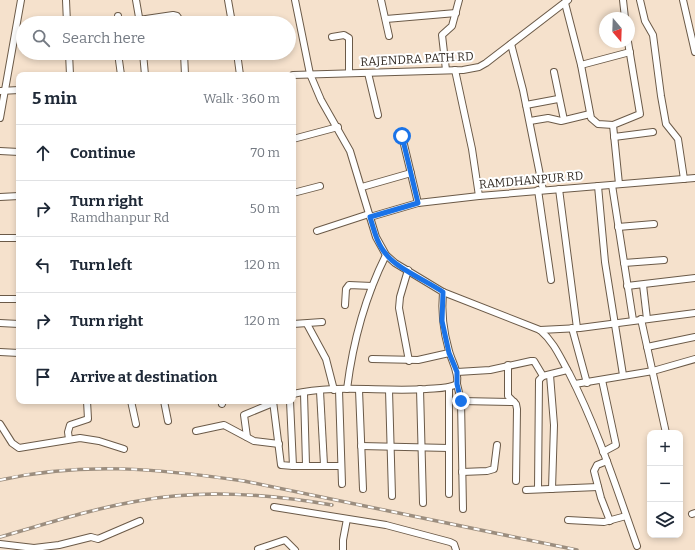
<!DOCTYPE html>
<meta charset="utf-8">
<style>
:root{--surface:#fff;--page:#f2f2f3;--text:#1f2937;--muted:#747a83;--line:#e0e1e3}
body{margin:0;font-family:Bitter,serif;background:var(--page);color:var(--text)}
.controls{position:absolute;right:12px;bottom:12px;display:grid;overflow:hidden;border-radius:8px;box-shadow:0 2px 6px #0003}
.controls button{width:36px;height:36px;display:grid;place-items:center;padding:0;border:0;border-bottom:1px solid var(--line);background:var(--surface);color:var(--text);font:20px sans-serif}
.compass{position:absolute;left:599px;top:12px;width:36px;height:36px;border-radius:50%;background:var(--surface);box-shadow:0 2px 6px #0003;rotate:161deg}
.stop{position:absolute;width:12px;height:12px;margin:-9px;border:3px solid #1a73e8;border-radius:50%;background:#fff}
.stop.end{background:#1a73e8;border-color:#fff;box-shadow:0 1px 4px #0008}
.list{margin:0;padding:0;list-style:none}
h2{display:flex;justify-content:space-between;align-items:center;height:52px;margin:0;padding:0 16px;font-size:17px}
h2 small{font-size:13px;font-weight:400;color:var(--muted)}
.list li{display:grid;grid-template-columns:26px 1fr auto;gap:12px;align-items:center;box-sizing:border-box;height:56px;padding:0 16px;border-top:1px solid var(--line)}
.list b{display:block;font-size:15px;white-space:nowrap}
.list p{margin:0;font-size:13px;white-space:nowrap;color:var(--muted)}
.list em{font-size:13px;font-style:normal;color:var(--muted)}
.icon{flex:none;width:22px;height:22px;fill:none;stroke:currentColor;stroke-width:2;stroke-linecap:round;stroke-linejoin:round}
.map{position:relative;flex:none;width:695px;height:550px;overflow:hidden}
.search{position:absolute;background:var(--surface);box-shadow:0 2px 6px #0003;left:16px;top:16px;width:280px;height:44px;display:flex;align-items:center;gap:10px;box-sizing:border-box;padding:0 14px;border-radius:22px;color:var(--muted);font-size:15px}
.panel{position:absolute;background:var(--surface);box-shadow:0 2px 6px #0003;left:16px;top:72px;width:280px;height:332px;border-radius:8px}
.map>svg:first-child{display:block}
.lines{fill:none;stroke-linecap:round;stroke-linejoin:round}
.minor-casing{stroke:#6b5a48;stroke-width:8}
.minor{stroke:#fff;stroke-width:6}
.rail-casing{stroke:#9c8e7f;stroke-width:3.5}
.rail{stroke:#fff;stroke-width:2;stroke-dasharray:6;stroke-linecap:butt}
.route{stroke:#1a73e8;stroke-width:5}
.labels{text-anchor:middle;dominant-baseline:central;stroke-width:4;stroke-linejoin:round;paint-order:stroke}
.street-label{font-size:12px;fill:#342c25;stroke:#fff}
</style>
<div class="map">
<svg width="695" height="550" viewBox="0 0 695 550">
<rect width="100%" height="100%" fill="#f5e1cc"/>
<g class="lines">
<g class="minor-casing">
<g id="minor">
<polyline points="66,0 67,23"/>
<polyline points="136,0 140,23"/>
<polyline points="228,0 232,23"/>
<path d="M295,0L310,74L321,100L350,151L376,237L386,255L395,263L443,292L540,330C554,342 560,357 569,373C597,427 616,487 637,546"/>
<polyline points="381,0 389,36"/>
<polyline points="623,0 625,18"/>
<polyline points="640,0 645,21 653,35 661,96 666,124 678,139 684,179"/>
<polyline points="683,0 695,52"/>
<polyline points="565,3 581,65 591,118 598,124 613,125"/>
<polyline points="386,19 456,13"/>
<polyline points="139,20 173,15 177,16 182,23"/>
<polyline points="118,23 118,16"/>
<polyline points="332,37 344,35 349,38 349,73"/>
<polyline points="511,44 523,90 543,190"/>
<polyline points="69,53 70,75"/>
<polyline points="118,53 121,75"/>
<polyline points="143,53 145,75"/>
<polyline points="184,53 185,75"/>
<polyline points="237,53 240,75"/>
<polyline points="581,65 630,52"/>
<polyline points="446,70 442,35 452,26 459,0"/>
<polyline points="455,70 472,149 479,196"/>
<polyline points="554,72 564,120"/>
<polyline points="368,73 378,115"/>
<polyline points="293,75 463,70 479,67 486,63 568,0"/>
<polyline points="0,91 19,90"/>
<polyline points="526,105 558,99"/>
<polyline points="0,118 21,0"/>
<polyline points="530,121 548,118 561,121 590,114"/>
<polyline points="402,136 418,203"/>
<polyline points="614,137 653,132"/>
<polyline points="293,139 338,127"/>
<polyline points="0,151 19,152"/>
<polyline points="619,184 613,125 640,114 628,42"/>
<polyline points="612,185 633,320"/>
<polyline points="598,186 605,262 623,375"/>
<polyline points="362,187 411,173"/>
<polyline points="559,189 577,328"/>
<polyline points="538,190 551,280"/>
<polyline points="293,193 320,186"/>
<polyline points="0,197 19,196"/>
<polyline points="370,217 418,203 479,196 695,178"/>
<polyline points="618,227 654,224"/>
<polyline points="317,231 369,214"/>
<polyline points="0,238 19,238"/>
<polyline points="624,263 664,260"/>
<polyline points="408,270 400,297 399,308 409,361"/>
<polyline points="643,285 647,319"/>
<polyline points="627,286 695,278"/>
<polyline points="0,299 17,299"/>
<polyline points="345,305 346,289 349,285 372,286"/>
<polyline points="641,319 666,433"/>
<polyline points="0,323 19,324"/>
<polyline points="293,324 322,322"/>
<polyline points="307,324 326,359 334,390"/>
<polyline points="572,328 587,383"/>
<polyline points="540,330 580,328 695,313"/>
<polyline points="647,347 695,337"/>
<polyline points="0,352 19,353"/>
<polyline points="372,359 418,360 449,353"/>
<polyline points="508,365 508,396 516,404 517,409 516,481"/>
<polyline points="457,372 490,370 531,361 534,361 543,376"/>
<polyline points="550,375 554,425 552,489"/>
<polyline points="602,380 616,445 603,452"/>
<polyline points="457,384 461,401 463,509"/>
<polyline points="575,384 653,371 695,359"/>
<polyline points="449,387 449,494"/>
<path d="M347,389C353,341 364,299 386,255"/>
<polyline points="420,389 423,503"/>
<polyline points="339,390 342,484"/>
<polyline points="359,390 363,489"/>
<polyline points="389,390 392,496"/>
<polyline points="320,391 324,465"/>
<polyline points="304,393 306,465"/>
<path d="M293,394C336,384 382,392 426,389C436,388 448,389 457,384C459,372 452,362 449,351C443,330 441,313 443,292"/>
<polyline points="131,401 136,424"/>
<polyline points="164,401 168,421"/>
<polyline points="273,401 281,465 293,466 341,466"/>
<polyline points="290,401 293,466"/>
<polyline points="461,401 514,402"/>
<polyline points="222,404 223,401"/>
<polyline points="0,424 12,443 19,448 80,438 99,441 124,449"/>
<polyline points="196,431 224,425 254,441 279,444"/>
<polyline points="247,437 244,415 273,403"/>
<polyline points="69,439 68,432 70,425 88,419 87,401"/>
<polyline points="361,446 449,448"/>
<polyline points="607,461 597,465 594,471 601,498 610,521"/>
<polyline points="462,472 487,471 494,469 497,445"/>
<polyline points="538,489 539,380 543,376 567,370"/>
<polyline points="526,490 598,487"/>
<polyline points="274,507 386,525 450,542 454,544 456,550"/>
<polyline points="692,514 695,513"/>
<polyline points="568,520 604,522 626,516"/>
<polyline points="0,544 34,548 59,545 91,537 98,539 140,521"/>
<polyline points="258,549 285,540 295,550"/>
<polyline points="343,550 343,540 347,519"/>
</g>
</g>
<use href="#minor" class="minor"/>
<g class="rail-casing">
<g id="rail">
<path d="M0,480C84,461 160,469 244,481L577,550"/>
<path d="M0,537C46,524 91,509 138,501C203,489 268,494 332,505"/>
</g>
</g>
<use href="#rail" class="rail"/>
</g>
<g class="lines">
<path class="route" d="M402,136L418,203L370,217C374,230 377,244 386,254C396,268 427,281 443,292L442,321L449,353L457,372V384L461,401"/>
</g>
<g class="labels">
<g class="street-label">
<text transform="translate(417 59) rotate(-3)">RAJENDRA PATH RD</text>
<text transform="translate(531 180) rotate(-5)">RAMDHANPUR RD</text>
</g>
</g>
</svg>
<div class="controls">
<button>+</button>
<button>−</button>
<button><svg class="icon" aria-label="layers" viewBox="0 0 24 24"><path d="M12 4l9 5-9 5-9-5zM3 14l9 5 9-5"/></svg></button>
</div>
<svg class="compass" viewBox="-18 -18 36 36"><path d="M0-13l5 13h-10z" fill="#e53935"/><path d="M0 13l5-13h-10z" fill="#747a83"/></svg>
<div class="stop" style="left:402px;top:136px"></div>
<div class="stop end" style="left:461px;top:401px"></div>
<div class="search"><svg class="icon" aria-label="search" viewBox="0 0 24 24"><circle cx="10" cy="10" r="6"/><path d="M15 15l6 6"/></svg>Search here</div>
<section class="panel">
<h2>5 min<small>Walk · 360 m</small></h2>
<ul class="list">
<li><svg class="icon" aria-label="ahead" viewBox="0 0 24 24"><path d="M12 20V5M6 11l6-6 6 6"/></svg><div><b>Continue</b></div><em>70 m</em></li>
<li><svg class="icon" aria-label="right" viewBox="0 0 24 24"><path d="M7 20v-9h11M14 6l5 5-5 5"/></svg><div><b>Turn right</b><p>Ramdhanpur Rd</p></div><em>50 m</em></li>
<li><svg class="icon" aria-label="left" viewBox="0 0 24 24"><path d="M17 20v-9H6M10 6l-5 5 5 5"/></svg><div><b>Turn left</b></div><em>120 m</em></li>
<li><svg class="icon" aria-label="right" viewBox="0 0 24 24"><path d="M7 20v-9h11M14 6l5 5-5 5"/></svg><div><b>Turn right</b></div><em>120 m</em></li>
<li><svg class="icon" aria-label="arrive" viewBox="0 0 24 24"><path d="M6 21V4h12l-3 4 3 4H6"/></svg><div><b>Arrive at destination</b></div></li>
</ul>
</section>
</div>
